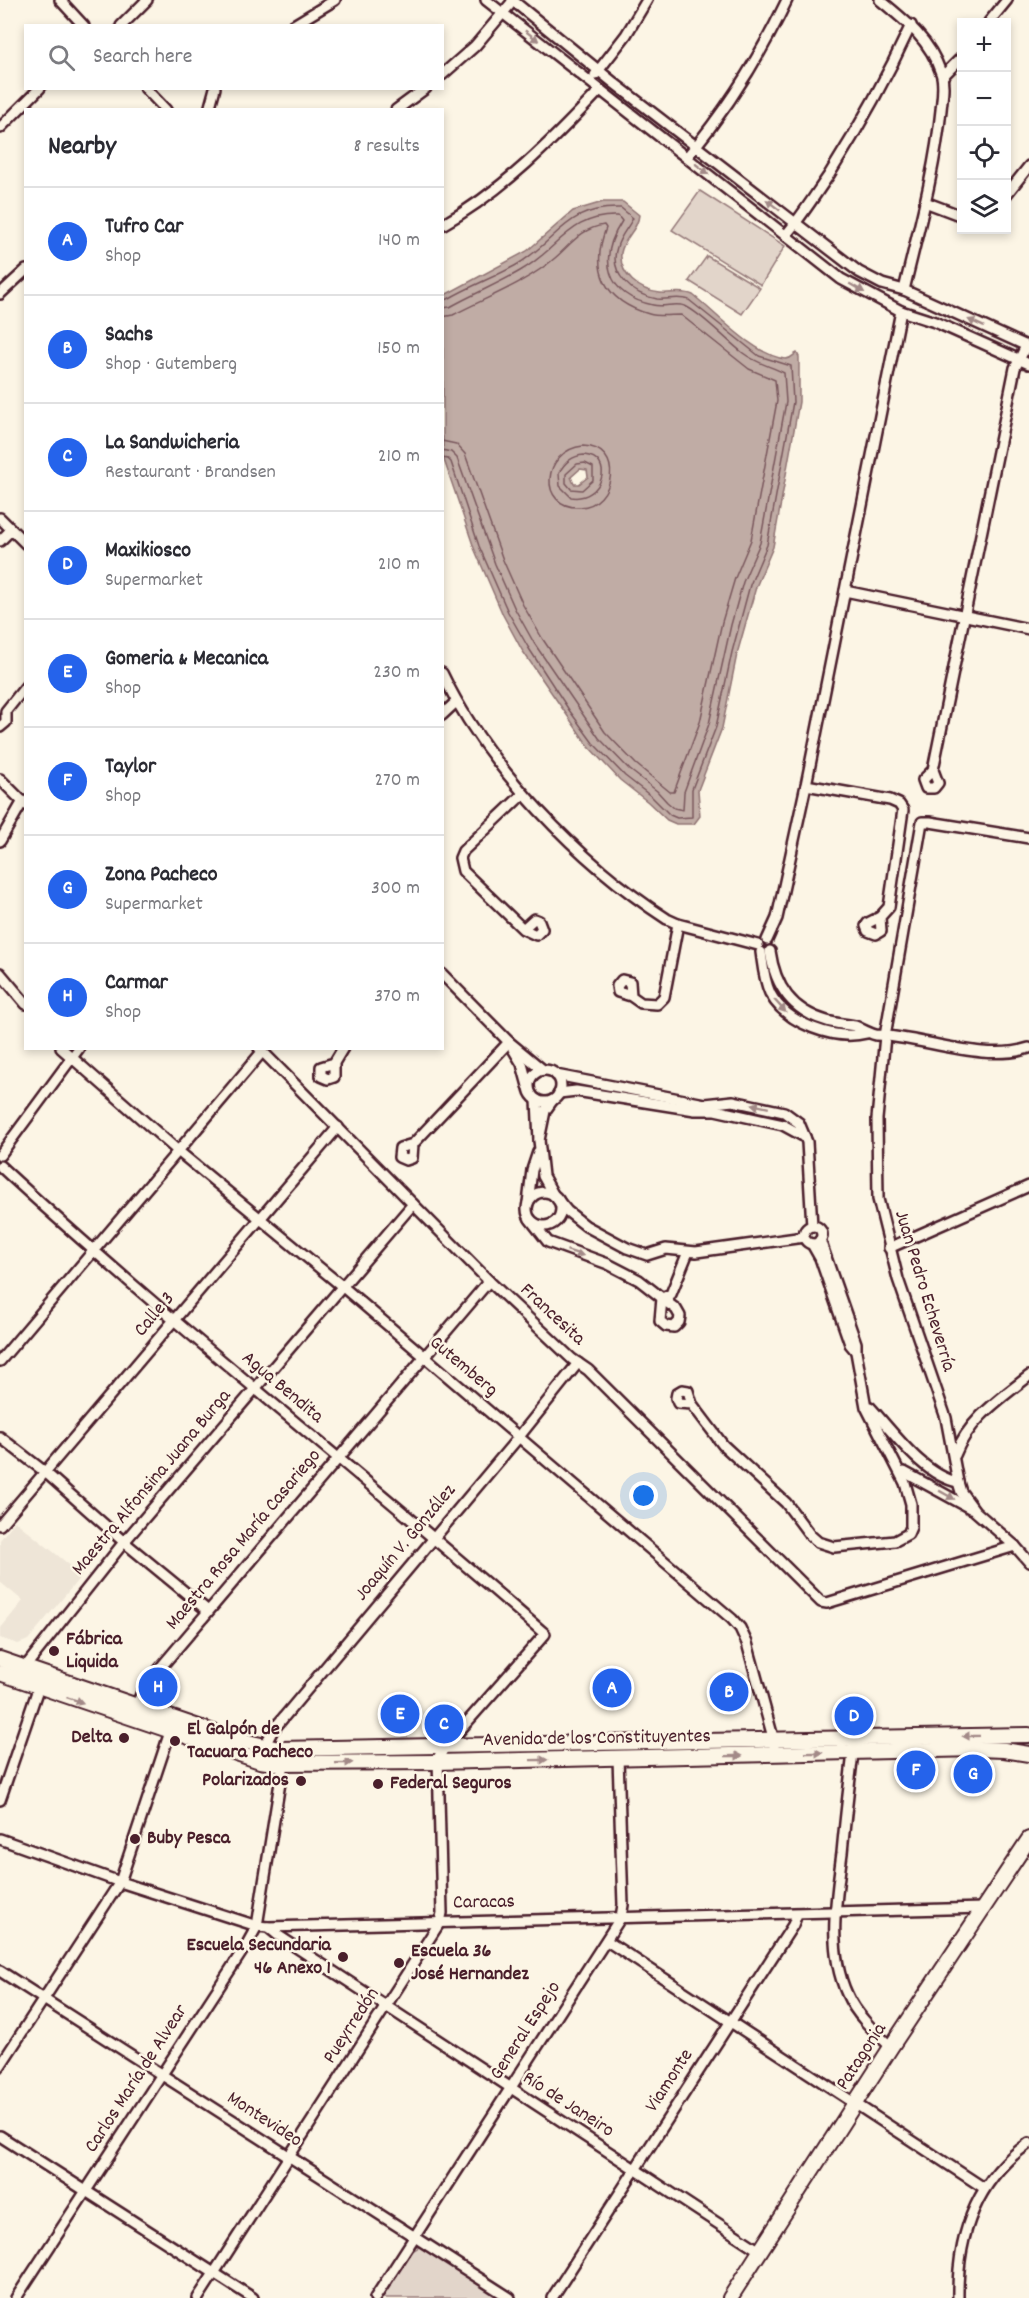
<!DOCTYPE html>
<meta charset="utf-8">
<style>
:root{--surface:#fff;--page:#f7f7f7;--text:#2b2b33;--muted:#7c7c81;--line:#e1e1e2;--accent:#2563eb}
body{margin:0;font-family:Dekko,sans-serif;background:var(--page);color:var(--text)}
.controls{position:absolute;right:18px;top:18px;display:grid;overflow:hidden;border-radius:0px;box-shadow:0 3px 9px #0003}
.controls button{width:54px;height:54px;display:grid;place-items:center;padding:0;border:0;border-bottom:2px solid var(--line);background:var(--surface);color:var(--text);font:30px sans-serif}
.you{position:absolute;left:644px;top:1496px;width:21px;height:21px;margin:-15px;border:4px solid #fff;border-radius:50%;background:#1a73e8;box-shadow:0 0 0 9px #1a73e833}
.badge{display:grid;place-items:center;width:39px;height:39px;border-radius:50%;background:var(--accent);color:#fff;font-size:20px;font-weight:700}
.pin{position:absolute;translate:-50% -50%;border:3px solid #fff;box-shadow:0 2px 6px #0006}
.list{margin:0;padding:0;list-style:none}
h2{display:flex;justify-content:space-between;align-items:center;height:78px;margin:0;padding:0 24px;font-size:26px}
h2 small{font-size:20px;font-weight:400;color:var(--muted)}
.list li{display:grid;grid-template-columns:39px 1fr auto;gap:18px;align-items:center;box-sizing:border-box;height:108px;padding:0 24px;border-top:2px solid var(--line)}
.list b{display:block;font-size:22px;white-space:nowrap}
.list p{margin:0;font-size:20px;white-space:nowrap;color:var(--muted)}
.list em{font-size:20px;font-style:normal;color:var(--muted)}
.icon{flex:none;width:33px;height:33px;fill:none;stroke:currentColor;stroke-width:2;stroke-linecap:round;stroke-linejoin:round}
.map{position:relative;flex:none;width:1029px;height:2298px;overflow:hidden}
.search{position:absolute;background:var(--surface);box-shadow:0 3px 9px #0003;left:24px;top:24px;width:420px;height:66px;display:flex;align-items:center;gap:15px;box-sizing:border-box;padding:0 21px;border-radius:0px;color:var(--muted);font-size:22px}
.panel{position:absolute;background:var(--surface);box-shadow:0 3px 9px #0003;left:24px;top:108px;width:420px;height:942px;border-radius:0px}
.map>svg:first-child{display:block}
.built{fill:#eee5d7}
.green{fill:#e2d5ca;stroke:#967a7a;stroke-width:1.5}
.water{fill:#c0aca5;stroke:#917474;stroke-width:1.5;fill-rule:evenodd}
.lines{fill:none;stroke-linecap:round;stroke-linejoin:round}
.shore{stroke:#79575c;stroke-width:1.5}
.street-casing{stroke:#4a1f2b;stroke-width:14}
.secondary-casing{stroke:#4a1f2b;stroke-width:18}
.street{stroke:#fcf5e5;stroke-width:9}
.secondary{stroke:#fcf5e5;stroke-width:14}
.oneway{fill:#a38a88}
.poi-dot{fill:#4a1f2b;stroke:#fcf5e5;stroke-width:2}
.labels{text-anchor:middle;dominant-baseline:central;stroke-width:5;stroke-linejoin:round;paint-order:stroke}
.street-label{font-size:20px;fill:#4a1f2b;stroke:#fcf5e5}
.poi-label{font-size:20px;font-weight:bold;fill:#4a1f2b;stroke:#fcf5e5;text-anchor:start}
</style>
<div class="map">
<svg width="1029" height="2298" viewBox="0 0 1029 2298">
<rect width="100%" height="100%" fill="#fcf5e5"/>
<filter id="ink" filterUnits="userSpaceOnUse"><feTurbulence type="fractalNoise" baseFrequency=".0167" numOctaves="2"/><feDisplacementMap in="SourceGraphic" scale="12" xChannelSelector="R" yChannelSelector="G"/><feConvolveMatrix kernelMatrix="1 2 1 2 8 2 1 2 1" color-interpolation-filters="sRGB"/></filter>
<g filter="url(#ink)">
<polygon class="built" points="15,1521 82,1575 28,1640 18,1644 0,1638 0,1629 23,1601 0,1582 0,1540"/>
<g class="green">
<polygon points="700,191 785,246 761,285 672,230"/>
<polygon points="707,256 760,288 742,314 689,281"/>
<polygon points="419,2247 425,2248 501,2298 381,2298 412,2251"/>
</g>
<path class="water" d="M603,202H623L639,215C638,230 623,238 621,253C619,275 640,291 660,293C672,294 682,290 693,295C716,313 756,357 786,359C791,359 793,355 797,353L799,357V402L773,547L756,587L737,654L722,728L698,790L700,816L694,824H676L667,820L648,802L620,780L589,747L522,650L503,615L474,548L443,457V296L527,251L573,211ZM580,469L587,470L588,477L579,484H574L571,477Z"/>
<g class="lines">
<g class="shore">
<path d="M442,300L448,299C470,286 495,277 518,264C559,239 566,206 621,208L633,218C628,228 620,236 617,247C608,274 633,295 657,299C668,300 679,296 689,300L759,356L791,366L793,402L767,545L750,585L732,652L716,727L692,789V817L677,818L670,815L652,797L625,776L593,743L569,710L528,647L508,612L479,546L451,462L448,459L442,458"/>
<path d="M442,308L450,307C473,294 498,284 520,271C558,250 570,214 618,216L622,221C598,258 605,295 653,305C663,308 676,302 685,306C701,313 727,341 743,353C756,363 770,366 784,373L786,402L760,543L743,582L731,625L709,724L684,792L683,810L674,808L667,802L657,791L630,770L599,738L534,643L515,609L495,564L457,458L451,452L442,450"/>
<path d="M442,317L453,315C487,297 526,283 555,258C571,244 582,228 604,225L606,228C590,270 604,301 649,314C659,317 670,315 681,315L749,369L775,380L777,401L751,540L735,578L722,622L700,722L674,792H670L636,764L605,732L542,638L523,605L503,560L465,454L456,444L442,441"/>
<path d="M583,446C625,447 615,506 580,507C537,509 542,450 583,446Z"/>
<path d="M584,455C616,458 602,502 571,497L560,486L559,473C564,463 572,456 584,455Z"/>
<polygon points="585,463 593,467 593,480 582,490 571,489 566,483 566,474 577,464"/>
</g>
<g class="street-casing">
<g id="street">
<polyline points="60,0 84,26"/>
<polyline points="486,0 841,279 901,311 935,322 1029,364"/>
<polyline points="512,0 614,83 859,272 882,284 904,290 1029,347"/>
<path d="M880,0C906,21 930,40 941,73C945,84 942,98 941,110C935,171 918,231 904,290"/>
<polyline points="989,22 1007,0"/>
<polyline points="121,26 147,0"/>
<polyline points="292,26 335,0"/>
<polyline points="442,75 475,46 513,1"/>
<polyline points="595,75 626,35 647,0"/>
<polyline points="943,76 962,57"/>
<polyline points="145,88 166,110"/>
<polyline points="209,110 215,88"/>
<polyline points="396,110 426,88"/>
<polyline points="0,128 40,88"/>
<path d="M687,157C727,109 760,57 787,0"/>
<polyline points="1006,195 1029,166"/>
<polyline points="925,202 962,216"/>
<path d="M442,225C503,191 553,140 600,90"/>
<path d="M786,235C802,216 815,195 829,175C860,126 887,77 911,25"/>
<polyline points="0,294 26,270"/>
<polyline points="0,518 26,544"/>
<polyline points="0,541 11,530"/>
<polyline points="845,591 1029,629"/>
<path d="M442,673C487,767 580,863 667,919L678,924L758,945"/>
<polyline points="442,715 456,702"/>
<polyline points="0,727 6,722 6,711 26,686"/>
<polyline points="933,770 938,783 934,788 926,788 923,780 933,770 1015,368 1026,346"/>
<polyline points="0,779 26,805"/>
<polyline points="806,785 890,800 899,804 903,810 889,907 880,917 868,923 866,926 868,931 876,934 881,931 880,917"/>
<polyline points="523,794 463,851 460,858 463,871 523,929 536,935 542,929 539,921 534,919 523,929"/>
<polyline points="1029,838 930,822 922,822 885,1036 877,1119 878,1199 898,1279 946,1418 958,1482 961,1492 975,1511 1015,1546 1029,1562"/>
<polyline points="0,841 23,801"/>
<polyline points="767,940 777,918 806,785 901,311"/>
<path d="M770,951C775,987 792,1011 827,1021C836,1024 846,1024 855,1026C862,1029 868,1033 876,1035C923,1037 984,1063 1029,1048"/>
<path d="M761,952C763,966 764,980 770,993C786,1024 835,1041 867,1033"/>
<polyline points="0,973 26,1004"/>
<polyline points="442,974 509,1042 543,1070"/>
<polyline points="631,996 630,982 622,980 617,986 618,992 631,996 641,1003 657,1004 664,997 678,924"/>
<polyline points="61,1048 178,1151 343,1287 732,1619 740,1628 747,1643 774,1741 774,1755"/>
<polyline points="259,1048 489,1281 572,1359 588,1370 821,1602 827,1603 1015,1546"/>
<polyline points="513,1049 522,1064 528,1086"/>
<polyline points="334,1063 321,1067 321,1076 328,1079 334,1077 334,1063 343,1048"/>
<circle cx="545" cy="1086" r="16"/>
<polyline points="556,1075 705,1104 733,1101 784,1112 799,1123 807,1142 812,1226"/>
<polyline points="559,1093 576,1091 695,1110 715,1110 783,1125 805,1137"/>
<polyline points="537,1100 539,1140 545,1111 552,1101"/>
<polyline points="539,1140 543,1176 554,1196"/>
<polyline points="413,1144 412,1158 406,1160 399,1157 400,1148 413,1144 509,1042"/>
<polyline points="0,1155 79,1048"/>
<path d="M0,1166C176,1329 365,1476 545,1634L445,1747L438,1758L442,1913L440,1922L198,2298"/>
<circle cx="544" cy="1209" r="17"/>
<polyline points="557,1199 567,1211 586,1226 627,1248 647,1255 666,1249 696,1252 804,1237"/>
<polyline points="528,1203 532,1170 538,1152"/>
<polyline points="530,1219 548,1242 608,1264 639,1280 662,1298 671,1294 688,1252"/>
<circle cx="813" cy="1235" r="9"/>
<polyline points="812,1244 820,1258 850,1344 855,1350"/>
<polyline points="889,1248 1029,1186"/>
<polyline points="662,1298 660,1321 666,1326 674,1327 679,1322 680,1316 676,1309 669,1304 668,1297"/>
<polyline points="0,1361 262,1052"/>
<polyline points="692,1404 678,1403 676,1398 677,1393 682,1390 688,1391 692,1404 723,1445 786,1503 810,1535 818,1542 834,1547 895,1541 908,1534 911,1527 911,1504 905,1483 866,1407 856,1352 856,1343 820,1240"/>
<path d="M870,1407C893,1432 924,1476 958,1482"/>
<polyline points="0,1437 45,1472 124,1542 208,1611"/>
<path d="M955,1455C969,1419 1000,1399 1029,1376"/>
<polyline points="904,1472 970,1508"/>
<polyline points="0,1525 338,1127"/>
<polyline points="22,1671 124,1542 413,1204"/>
<polyline points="135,1708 145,1686 489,1281"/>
<polyline points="264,1747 273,1730 518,1438 578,1363"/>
<path d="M853,1753C849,1786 845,1820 842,1853C836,1900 827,1950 847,1994C856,2015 875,2032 891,2047"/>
<polyline points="0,1800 40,1683"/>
<polyline points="0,1839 120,1882 257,1926 268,1927 984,1908"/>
<polyline points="268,1927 279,1936 760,2251"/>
<polyline points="607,1941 984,2188"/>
<polyline points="0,1971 510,2298"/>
<polyline points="0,2066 120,1882 170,1732"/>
<polyline points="0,2136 253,2298"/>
<polyline points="16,2298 247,1944 257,1926 283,1764"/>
<polyline points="375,2298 621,1917 623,1905 618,1758"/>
<polyline points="552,2298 793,1925 797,1914"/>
<path d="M958,2298C957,2235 976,2180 1029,2143"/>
</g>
</g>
<g class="secondary-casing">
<g id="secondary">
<polyline points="0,1659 234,1739 279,1749 1029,1735"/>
<polyline points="0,1673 260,1761 274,1763 437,1762 977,1749 1004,1750 1029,1754"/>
<polyline points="730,2298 891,2047 1029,1839"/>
</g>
</g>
<use href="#street" class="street"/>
<use href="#secondary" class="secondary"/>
</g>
<defs><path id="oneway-solid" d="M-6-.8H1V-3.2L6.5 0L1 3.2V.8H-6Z" transform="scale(1.5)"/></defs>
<g class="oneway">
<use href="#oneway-solid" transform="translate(532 36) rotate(38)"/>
<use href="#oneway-solid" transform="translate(702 169) rotate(38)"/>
<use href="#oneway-solid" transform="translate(773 205) rotate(-142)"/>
<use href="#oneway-solid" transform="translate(857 288) rotate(30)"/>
<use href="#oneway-solid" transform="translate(976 323) rotate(-155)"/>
<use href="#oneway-solid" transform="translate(780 1006) rotate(48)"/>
<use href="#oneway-solid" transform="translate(760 1106) rotate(-168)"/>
<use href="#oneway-solid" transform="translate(575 1253) rotate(18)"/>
<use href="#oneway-solid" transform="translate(947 1495) rotate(29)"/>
<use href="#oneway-solid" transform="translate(75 1700) rotate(19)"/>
<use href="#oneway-solid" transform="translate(971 1736) rotate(179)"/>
<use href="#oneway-solid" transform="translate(814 1753) rotate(-1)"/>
<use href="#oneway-solid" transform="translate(734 1756) rotate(-1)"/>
<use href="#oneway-solid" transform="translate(539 1760) rotate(-1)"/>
<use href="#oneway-solid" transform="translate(344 1763) rotate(-1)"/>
</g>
</g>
<g class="poi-dot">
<circle cx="54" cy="1651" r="6"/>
<circle cx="124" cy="1738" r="6"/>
<circle cx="175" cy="1741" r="6"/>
<circle cx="301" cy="1781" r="6"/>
<circle cx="378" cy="1784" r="6"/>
<circle cx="135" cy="1839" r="6"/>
<circle cx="343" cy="1957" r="6"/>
<circle cx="399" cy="1963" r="6"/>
</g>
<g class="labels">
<g class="street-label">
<text transform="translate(924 1291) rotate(73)">Juan Pedro Echeverría</text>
<text transform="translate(155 1315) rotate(-50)">Calle 3</text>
<text transform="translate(552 1315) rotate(43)">Francesita</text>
<text transform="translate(463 1367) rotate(40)">Gutemberg</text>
<text transform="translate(282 1388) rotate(40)">Agua Bendita</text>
<text transform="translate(152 1483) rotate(-50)">Maestra Alfonsina Juana Burga</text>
<text transform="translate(244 1540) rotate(-50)">Maestra Rosa María Casariego</text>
<text transform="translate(406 1543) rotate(-50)">Joaquín V. González</text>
<text transform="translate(597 1739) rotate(-1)">Avenida de los Constituyentes</text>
<text transform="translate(484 1903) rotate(-1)">Caracas</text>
<text transform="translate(352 2026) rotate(-57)">Pueyrredón</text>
<text transform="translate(526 2031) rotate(-57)">General Espejo</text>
<text transform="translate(862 2057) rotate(-57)">Patagonia</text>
<text transform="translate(137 2079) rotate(-57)">Carlos María de Alvear</text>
<text transform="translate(670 2081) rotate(-57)">Viamonte</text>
<text transform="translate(568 2105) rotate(33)">Río de Janeiro</text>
<text transform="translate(264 2120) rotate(33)">Montevideo</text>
</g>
<g class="poi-label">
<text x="66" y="1640">Fábrica<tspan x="66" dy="23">Liquida</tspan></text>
<text x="187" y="1730">El Galpón de<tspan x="187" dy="23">Tacuara Pacheco</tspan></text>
<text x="112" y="1738" text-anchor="end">Delta</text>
<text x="289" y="1781" text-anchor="end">Polarizados</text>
<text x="390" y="1784">Federal Seguros</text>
<text x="147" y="1839">Buby Pesca</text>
<text x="331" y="1946" text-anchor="end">Escuela Secundaria<tspan x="331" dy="23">46 Anexo 1</tspan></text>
<text x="411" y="1952">Escuela 36<tspan x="411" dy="23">José Hernandez</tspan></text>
</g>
</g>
</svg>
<div class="controls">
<button>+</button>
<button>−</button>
<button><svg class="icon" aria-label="locate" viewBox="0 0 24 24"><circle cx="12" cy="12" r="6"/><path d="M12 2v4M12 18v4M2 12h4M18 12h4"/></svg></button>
<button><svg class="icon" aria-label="layers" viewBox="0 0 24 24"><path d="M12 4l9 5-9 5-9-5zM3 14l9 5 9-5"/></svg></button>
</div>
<div class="you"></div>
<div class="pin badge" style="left:612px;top:1688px">A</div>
<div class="pin badge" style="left:729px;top:1692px">B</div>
<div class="pin badge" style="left:444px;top:1724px">C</div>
<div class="pin badge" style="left:854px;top:1716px">D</div>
<div class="pin badge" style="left:400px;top:1714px">E</div>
<div class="pin badge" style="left:916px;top:1770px">F</div>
<div class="pin badge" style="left:973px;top:1774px">G</div>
<div class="pin badge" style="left:158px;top:1687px">H</div>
<div class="search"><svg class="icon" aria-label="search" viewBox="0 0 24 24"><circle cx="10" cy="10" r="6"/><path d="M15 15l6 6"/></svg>Search here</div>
<section class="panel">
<h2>Nearby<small>8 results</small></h2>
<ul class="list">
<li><span class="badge">A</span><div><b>Tufro Car</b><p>Shop</p></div><em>140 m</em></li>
<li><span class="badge">B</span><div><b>Sachs</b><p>Shop · Gutemberg</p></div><em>150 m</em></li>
<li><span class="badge">C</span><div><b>La Sandwicheria</b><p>Restaurant · Brandsen</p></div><em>210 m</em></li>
<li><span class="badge">D</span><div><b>Maxikiosco</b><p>Supermarket</p></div><em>210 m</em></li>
<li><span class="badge">E</span><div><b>Gomeria &amp; Mecanica</b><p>Shop</p></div><em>230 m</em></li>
<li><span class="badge">F</span><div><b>Taylor</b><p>Shop</p></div><em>270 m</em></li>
<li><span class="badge">G</span><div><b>Zona Pacheco</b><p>Supermarket</p></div><em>300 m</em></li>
<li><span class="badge">H</span><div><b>Carmar</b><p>Shop</p></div><em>370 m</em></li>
</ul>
</section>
</div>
